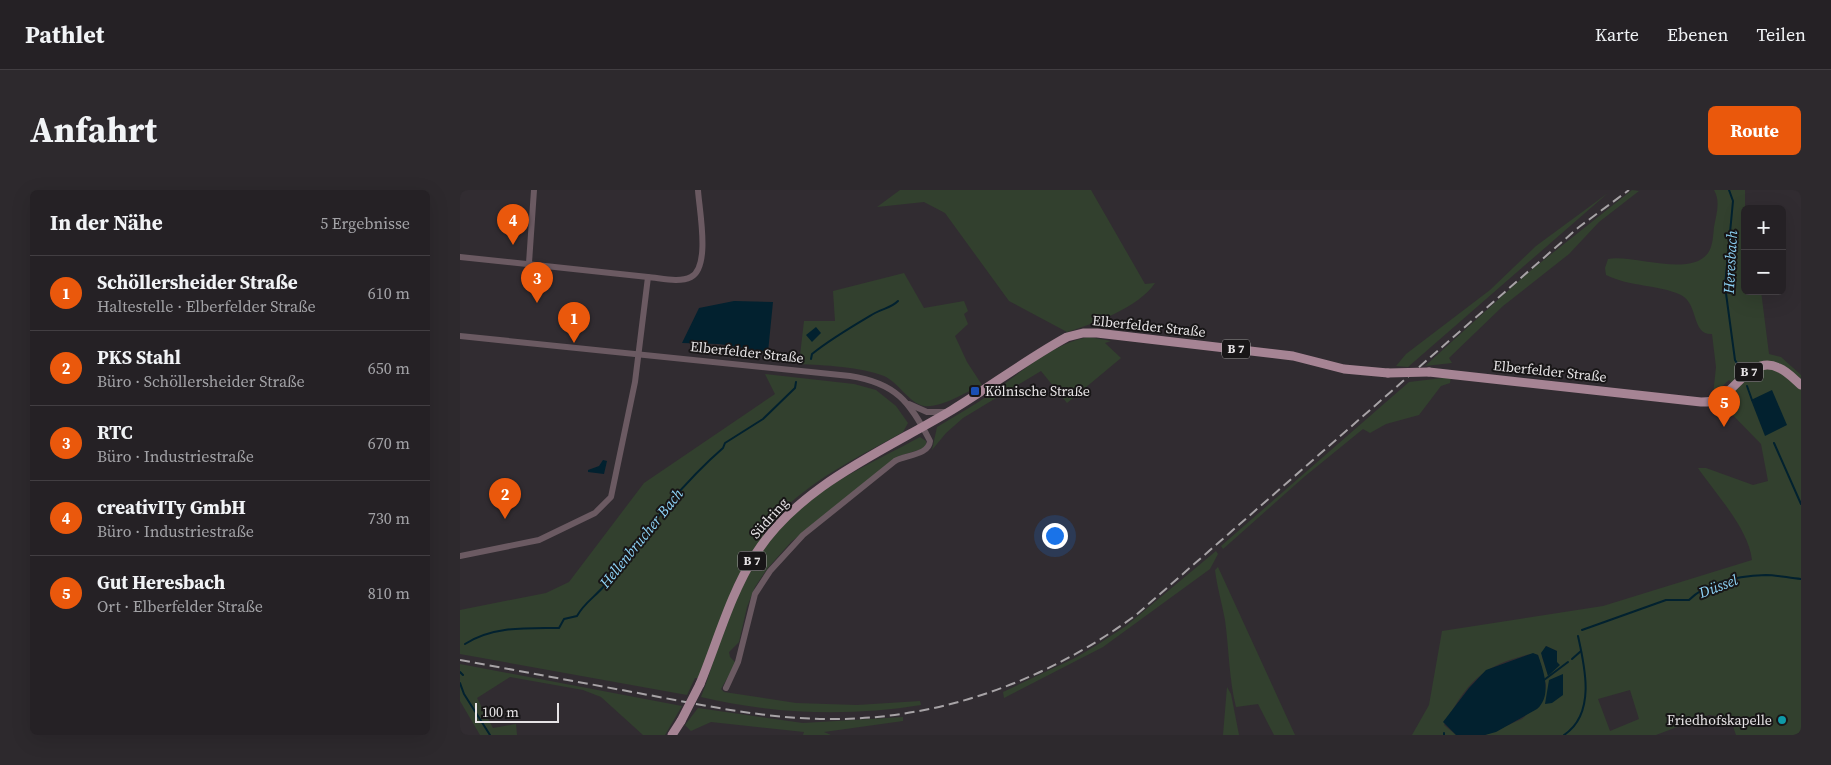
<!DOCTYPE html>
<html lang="de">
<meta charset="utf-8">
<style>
:root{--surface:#252125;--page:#2d292d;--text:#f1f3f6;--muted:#a3a3a7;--line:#423e42;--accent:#ea580c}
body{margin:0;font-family:"Source Serif 4",serif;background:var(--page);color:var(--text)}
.controls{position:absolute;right:15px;top:15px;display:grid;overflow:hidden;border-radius:8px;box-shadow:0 5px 20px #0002}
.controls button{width:45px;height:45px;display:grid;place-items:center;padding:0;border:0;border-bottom:1px solid var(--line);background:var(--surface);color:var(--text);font:25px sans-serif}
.scale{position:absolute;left:15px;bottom:12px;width:84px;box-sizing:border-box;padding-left:5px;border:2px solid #e7e4e6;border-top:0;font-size:14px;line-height:18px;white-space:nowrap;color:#e7e4e6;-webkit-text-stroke:4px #181617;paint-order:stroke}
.you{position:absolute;left:594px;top:345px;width:18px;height:18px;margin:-12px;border:4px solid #fff;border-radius:50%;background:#1a73e8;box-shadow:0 0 0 8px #1a73e833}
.badge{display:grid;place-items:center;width:32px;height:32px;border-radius:50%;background:var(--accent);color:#fff;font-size:16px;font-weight:700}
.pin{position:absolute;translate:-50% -41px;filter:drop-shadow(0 1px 2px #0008)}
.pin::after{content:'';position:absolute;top:26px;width:18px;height:15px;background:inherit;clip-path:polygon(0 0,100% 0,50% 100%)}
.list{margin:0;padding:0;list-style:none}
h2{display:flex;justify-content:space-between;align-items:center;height:65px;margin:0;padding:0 20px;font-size:21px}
h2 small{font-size:16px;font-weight:400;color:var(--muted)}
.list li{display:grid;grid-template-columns:32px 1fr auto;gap:15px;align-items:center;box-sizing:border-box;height:75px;padding:0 20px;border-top:1px solid var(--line)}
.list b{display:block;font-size:19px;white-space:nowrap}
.list p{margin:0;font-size:16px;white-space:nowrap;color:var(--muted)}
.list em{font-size:16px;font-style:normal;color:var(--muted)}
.map{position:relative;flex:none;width:1341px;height:545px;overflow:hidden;border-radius:8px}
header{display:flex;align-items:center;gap:30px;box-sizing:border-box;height:70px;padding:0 25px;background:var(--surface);border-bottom:1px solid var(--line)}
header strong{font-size:24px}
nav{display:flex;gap:28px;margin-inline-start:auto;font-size:18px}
.intro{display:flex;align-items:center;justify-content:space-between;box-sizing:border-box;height:120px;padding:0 30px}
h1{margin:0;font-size:35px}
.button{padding:12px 22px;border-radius:8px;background:var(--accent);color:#fff;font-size:18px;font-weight:700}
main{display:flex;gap:30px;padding:0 30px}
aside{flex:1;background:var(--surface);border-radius:8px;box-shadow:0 5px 20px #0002}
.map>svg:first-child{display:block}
.green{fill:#32402e;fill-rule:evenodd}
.water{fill:#02212f}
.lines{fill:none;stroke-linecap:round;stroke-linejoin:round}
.stream{stroke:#02212f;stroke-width:2}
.minor{stroke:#6b5a62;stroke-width:6}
.major{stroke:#a68494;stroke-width:9}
.rail{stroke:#a7a3a6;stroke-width:2;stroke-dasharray:10 5;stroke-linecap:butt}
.major-bridge{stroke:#a68494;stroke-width:9}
.transit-dot{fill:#1a4fb4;stroke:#181617;stroke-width:2}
.culture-dot{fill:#0f9aa8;stroke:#181617;stroke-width:2}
.labels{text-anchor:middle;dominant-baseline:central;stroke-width:4;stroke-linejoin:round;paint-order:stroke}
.shield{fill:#181617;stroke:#a9a6a8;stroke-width:1}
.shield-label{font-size:12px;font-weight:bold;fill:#e7e4e6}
.street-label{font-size:14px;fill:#e7e4e6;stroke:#181617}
.poi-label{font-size:14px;fill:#e7e4e6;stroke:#181617;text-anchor:start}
.water-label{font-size:15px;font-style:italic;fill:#8ed4f8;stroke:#181617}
</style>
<header>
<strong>Pathlet</strong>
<nav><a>Karte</a><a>Ebenen</a><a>Teilen</a></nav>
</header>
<div class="intro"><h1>Anfahrt</h1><a class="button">Route</a></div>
<main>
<aside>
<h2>In der Nähe<small>5 Ergebnisse</small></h2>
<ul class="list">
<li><span class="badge">1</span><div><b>Schöllersheider Straße</b><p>Haltestelle · Elberfelder Straße</p></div><em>610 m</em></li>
<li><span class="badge">2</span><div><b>PKS Stahl</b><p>Büro · Schöllersheider Straße</p></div><em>650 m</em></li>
<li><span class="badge">3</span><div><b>RTC</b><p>Büro · Industriestraße</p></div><em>670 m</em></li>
<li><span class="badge">4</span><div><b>creativITy GmbH</b><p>Büro · Industriestraße</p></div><em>730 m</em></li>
<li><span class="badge">5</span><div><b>Gut Heresbach</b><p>Ort · Elberfelder Straße</p></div><em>810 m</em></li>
</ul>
</aside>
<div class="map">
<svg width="1341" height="545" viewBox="0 0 1341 545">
<rect width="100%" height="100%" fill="#312c31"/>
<g class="green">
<path d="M440,0H631L685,94L695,93C679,117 634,134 607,142L549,111L485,23L464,12L417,17Z"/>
<polygon points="1172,0 1179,1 1139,32 1109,64 1043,116 989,168 992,173 965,176 1070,81"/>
<path d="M1254,0H1285V101H1301L1309,164L1321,167L1341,185V542L1334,545H1276L1270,528L1249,525L1196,545H1025L1062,529L1083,509L1086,495L1078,465C1071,462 1064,466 1056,468C1016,480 1004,499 984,535L996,545H952L969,515L982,441L1143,416L1292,370C1289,339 1255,303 1238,278H1246L1293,295L1308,291L1301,254L1262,214L1277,198L1269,190L1253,205L1256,177L1252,144C1231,145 1239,114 1221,105C1197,94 1170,97 1146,85L1145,78L1148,69C1173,64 1230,88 1248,63C1253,56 1253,46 1254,37C1256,25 1261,12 1254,0ZM1086,456L1097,461V472L1088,485L1082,467ZM1170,500L1179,529L1150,541L1138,509Z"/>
<polygon points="1148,3 948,177 936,176 946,164 1030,100 1076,56"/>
<path d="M444,83L464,118L504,111L508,121L504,124L508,134L495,146L507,172L522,195C506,202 482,218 464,216C449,213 438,192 424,186C402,177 363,175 339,174L344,131H375L373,101Z"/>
<path d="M629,147L651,151L645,153L661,168L607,213L581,181L503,228L486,243L472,260L477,237C495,226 515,215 533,202C562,182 593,153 629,147Z"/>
<path d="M305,184L394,194L416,200L436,216L448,233L443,242C395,269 337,296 304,342V347L276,390L239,488H235L227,505L0,464V420L86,403L109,392L184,293L315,204Z"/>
<polygon points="991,187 990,193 981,196 959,225 926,234 910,243 903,239 844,287 763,359 761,356 949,192"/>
<path d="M460,247L466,251V256L462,259L439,266L331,352L307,379L295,397L287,417L279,452L269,462L270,467L276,473L261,499L264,502L336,513L397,515L460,511L461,515C388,527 313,524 241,507C254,475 261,440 275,410C290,378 311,342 339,319C374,289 420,269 460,247Z"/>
<polygon points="756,361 758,364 750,379 643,457 544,508 543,502 615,468 637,455 666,436"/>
<path d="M758,377L835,545H814L798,514L776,517C769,489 769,459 765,430C762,413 757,397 755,380Z"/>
<polygon points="0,474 222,516 205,545 183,545 141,507 123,500 50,487 17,508 33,538 56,534 57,545 20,545 0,511"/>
<polygon points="767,497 771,504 779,545 763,545"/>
<polygon points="238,518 343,533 443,527 443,531 364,542 371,545 343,545 344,542 251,532 231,541 225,535"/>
</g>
<g class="water">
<polygon points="274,111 313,112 308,162 259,154 222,153 239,118"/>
<polygon points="356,137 361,143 352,152 346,145"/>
<polygon points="1312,200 1327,235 1305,246 1291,210"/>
<polygon points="143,270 147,271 144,284 128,282 128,280 139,276"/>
<polygon points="1086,456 1097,461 1097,472 1100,475 1088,486 1081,463"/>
<path d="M1073,463L1078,465C1084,482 1092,506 1077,519L1036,542L1025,545H996L983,532L1009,498L1026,480Z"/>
<polygon points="1103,484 1103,505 1092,513 1085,514 1089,490"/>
</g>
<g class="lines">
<g class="stream">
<polyline points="1269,0 1273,11 1265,96 1275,170 1278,175"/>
<path d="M351,169L352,164C372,148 393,136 415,123C424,118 431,118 438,111"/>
<polyline points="1287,196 1292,210"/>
<polyline points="1314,253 1341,314"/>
<path d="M1122,440L1206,410H1229C1248,391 1280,386 1306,385C1317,385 1329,388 1341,389"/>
<path d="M5,454C33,436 67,438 99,438L104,429L117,426C124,413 136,406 145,395C182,347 217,298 263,258L265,253L303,229L335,198L336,192"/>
<polyline points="1112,469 1121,461"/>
<polyline points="0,482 3,485"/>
<polyline points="1084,490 1108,472"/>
<polyline points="0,493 4,504 30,545"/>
<polyline points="984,545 984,543"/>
<path d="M1104,545C1136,524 1125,477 1118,446"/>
</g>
<g class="minor">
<path d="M0,67L188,87C201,88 219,93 231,87C251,77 239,19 238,0"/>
<polyline points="69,73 74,0"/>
<path d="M0,146L390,186C436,193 450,212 470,251C469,265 446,265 435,271L343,345L310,381L295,404L278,472L266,498"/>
<polyline points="449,214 467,222 488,222"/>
<polyline points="0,366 79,350 135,323 151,307 175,192 188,87"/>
</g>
<g class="major">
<path d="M969,182L1241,212C1248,212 1254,212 1260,208C1277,198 1293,165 1319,178C1327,181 1334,189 1341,195"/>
<path d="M240,494C258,450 270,405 295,365C339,295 424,261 492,220C530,197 567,169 607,147L623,143H637L833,166L884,179L928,183"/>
<polyline points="212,545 221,531"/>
</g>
<path class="rail" d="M0,470C65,482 129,494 194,506C252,517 310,529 370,529C480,530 588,490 676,425L1119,37L1169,0"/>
<g class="major-bridge">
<polyline points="928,183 969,182"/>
<polyline points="221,531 240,494"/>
</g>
</g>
<rect class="transit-dot" x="510" y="196" width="10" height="10" rx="2.5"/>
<circle class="culture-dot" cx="1322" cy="530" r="5"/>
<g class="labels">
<g class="shield">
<rect x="762" y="149.5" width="28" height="19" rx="4"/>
<rect x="1275" y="172.5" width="28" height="19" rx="4"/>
<rect x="278" y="361.5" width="28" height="19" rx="4"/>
</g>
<g class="shield-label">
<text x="776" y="159">B 7</text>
<text x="1289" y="182">B 7</text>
<text x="292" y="371">B 7</text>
</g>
<g class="street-label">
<text transform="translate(689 136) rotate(6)">Elberfelder Straße</text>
<text transform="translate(287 162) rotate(6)">Elberfelder Straße</text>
<text transform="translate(1090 181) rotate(6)">Elberfelder Straße</text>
<text transform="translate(309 328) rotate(-48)">Südring</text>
</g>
<g class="poi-label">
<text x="525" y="201">Kölnische Straße</text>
<text x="1312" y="530" text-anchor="end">Friedhofskapelle</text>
</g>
<g class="water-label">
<text transform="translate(1270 72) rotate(-87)">Heresbach</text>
<text transform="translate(181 348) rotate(-51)">Hellenbrucher Bach</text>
<text transform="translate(1258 396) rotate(-21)">Düssel</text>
</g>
</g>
</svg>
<div class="controls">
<button>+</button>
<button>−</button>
</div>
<div class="scale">100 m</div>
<div class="you"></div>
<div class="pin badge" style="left:114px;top:153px">1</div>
<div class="pin badge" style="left:45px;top:329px">2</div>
<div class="pin badge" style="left:77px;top:113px">3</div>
<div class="pin badge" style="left:53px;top:55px">4</div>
<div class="pin badge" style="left:1264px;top:237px">5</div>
</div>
</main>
